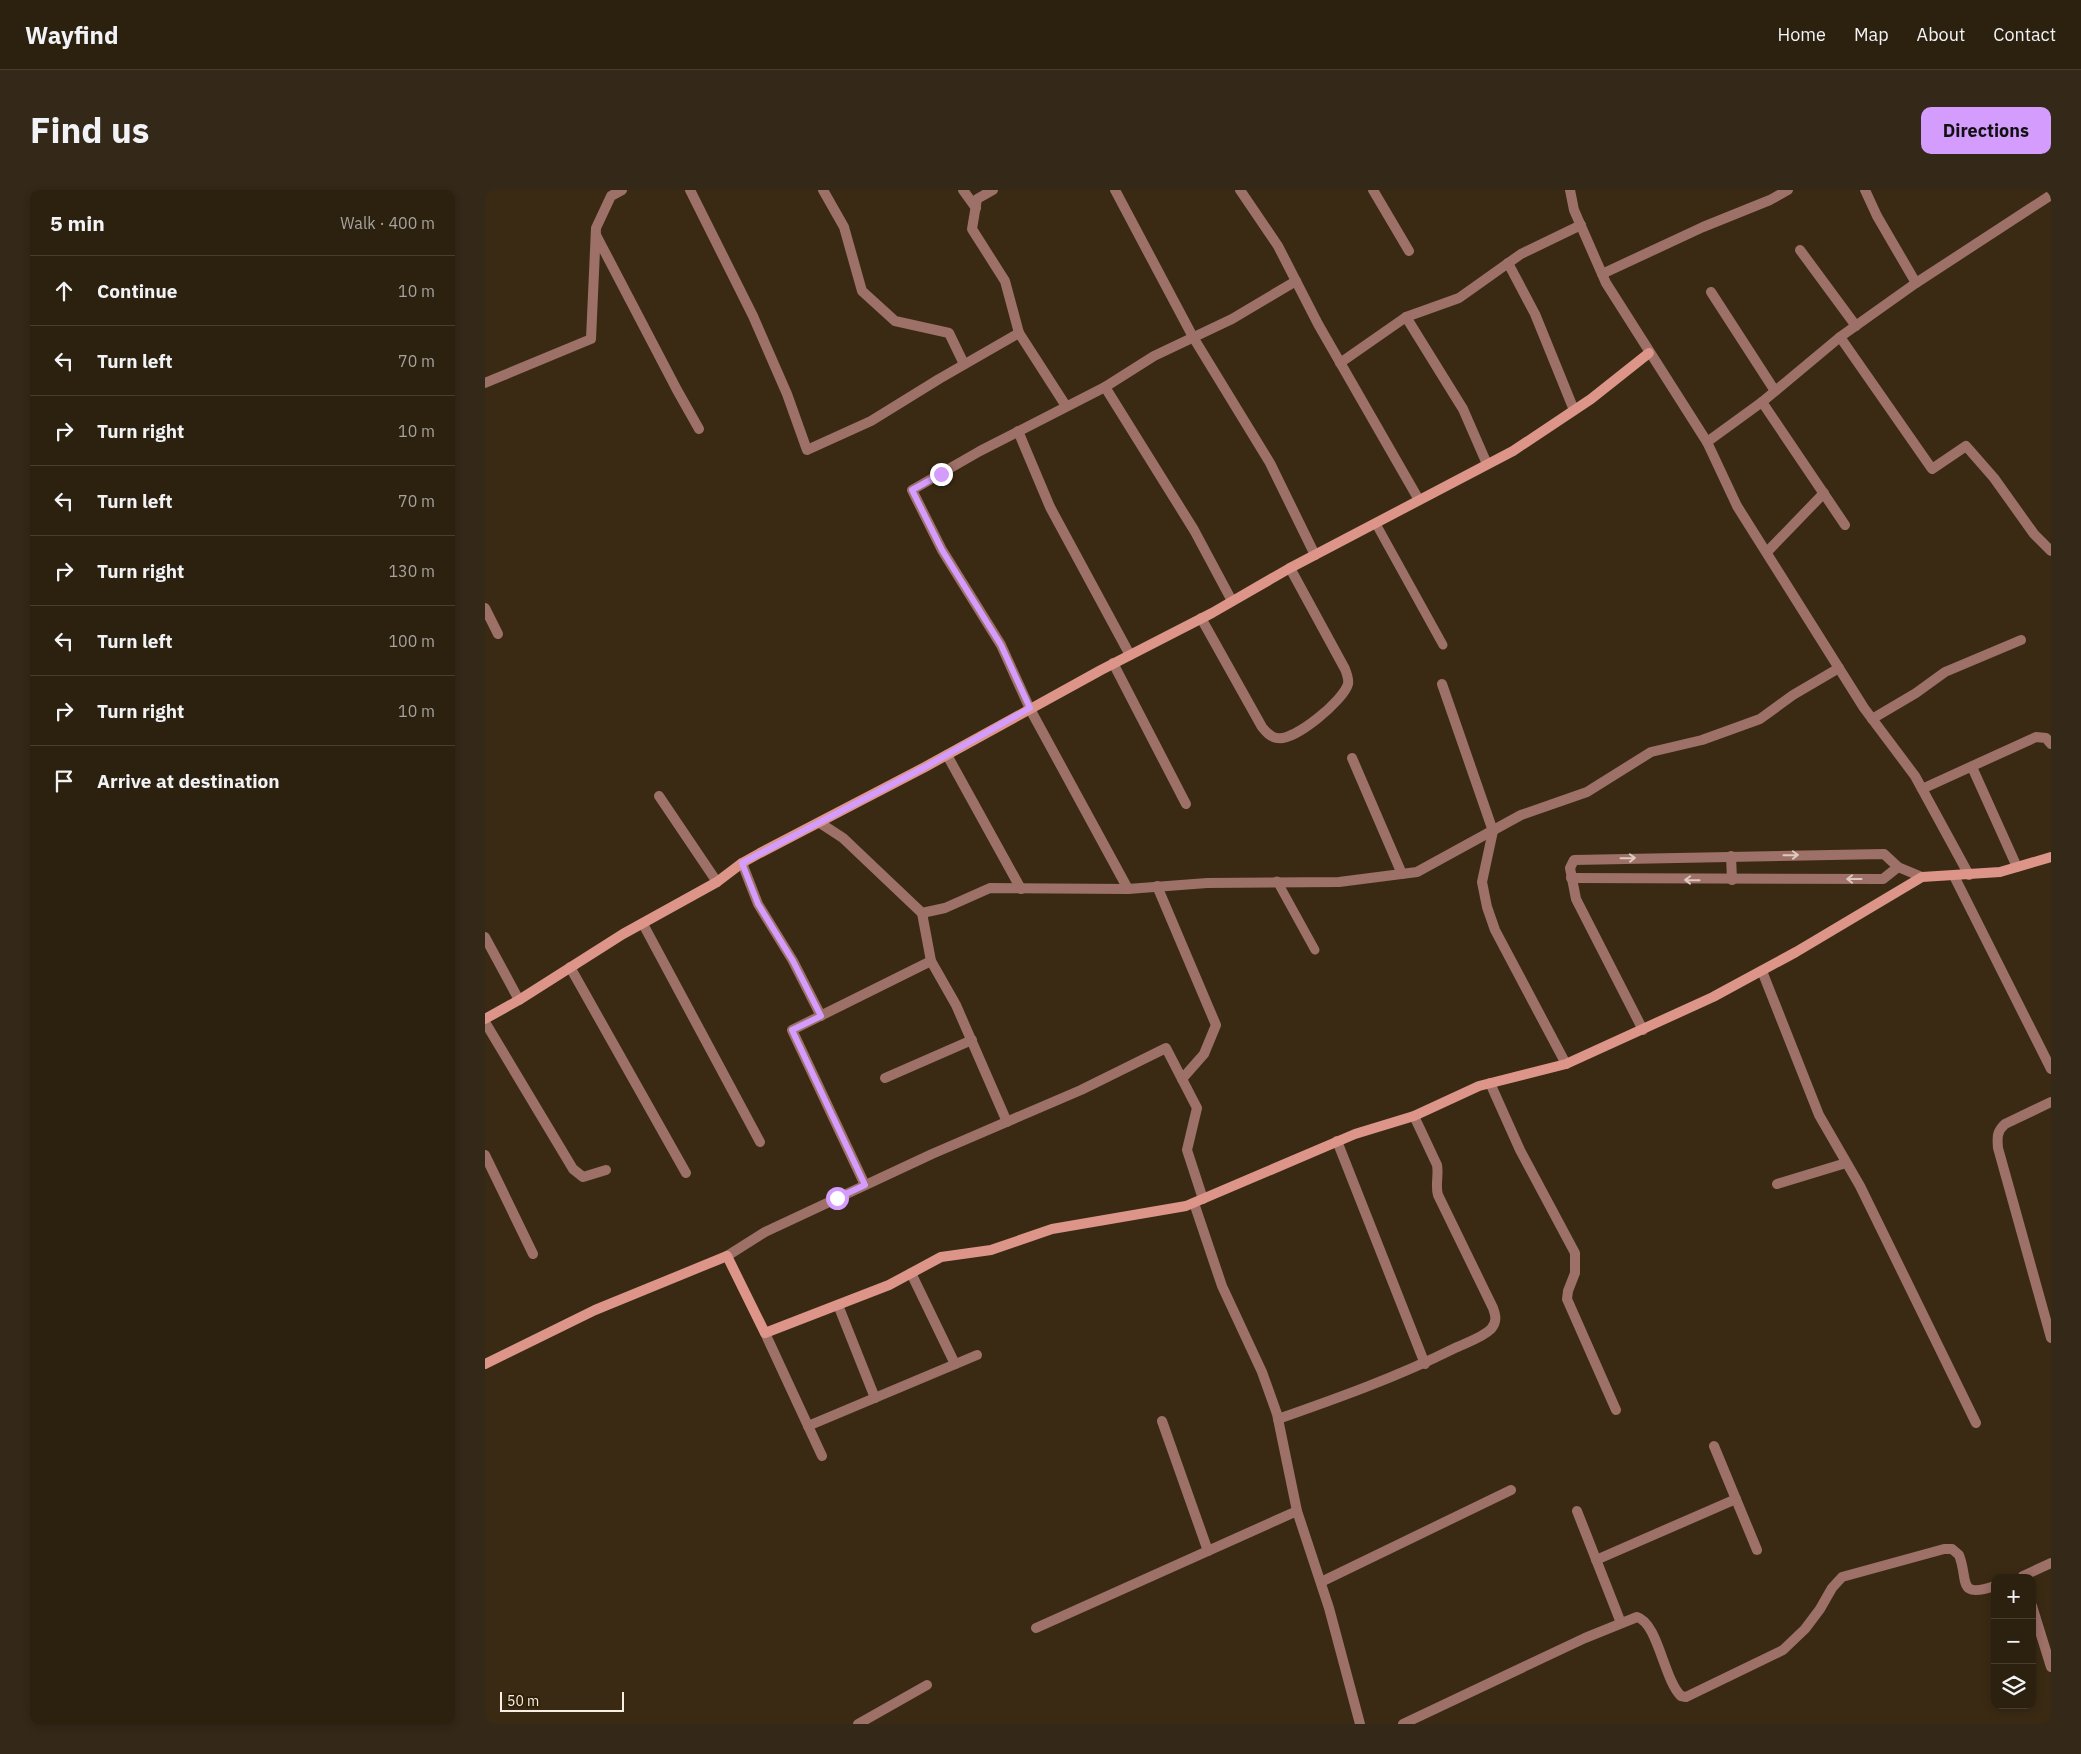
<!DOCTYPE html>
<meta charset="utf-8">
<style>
:root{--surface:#2c200f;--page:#342818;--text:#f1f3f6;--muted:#a6a39e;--line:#483e2f;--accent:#d39cfd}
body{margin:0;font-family:"IBM Plex Sans",sans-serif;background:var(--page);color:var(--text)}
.controls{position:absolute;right:15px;bottom:15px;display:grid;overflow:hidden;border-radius:10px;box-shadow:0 2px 8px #0003}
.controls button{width:45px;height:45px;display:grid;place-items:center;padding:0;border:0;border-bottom:1px solid var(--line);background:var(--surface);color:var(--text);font:25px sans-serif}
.scale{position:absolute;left:15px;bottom:12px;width:124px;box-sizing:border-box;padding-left:5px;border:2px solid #f9efe1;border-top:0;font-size:14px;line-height:18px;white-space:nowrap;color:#f9efe1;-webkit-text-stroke:4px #2f200a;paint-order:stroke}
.stop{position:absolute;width:15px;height:15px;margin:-11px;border:4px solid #d39cfd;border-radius:50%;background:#fff}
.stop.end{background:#d39cfd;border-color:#fff;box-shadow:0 1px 5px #0008}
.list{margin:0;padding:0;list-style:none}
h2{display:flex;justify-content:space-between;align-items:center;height:65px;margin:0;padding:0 20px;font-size:21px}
h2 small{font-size:16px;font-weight:400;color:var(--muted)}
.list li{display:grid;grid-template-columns:32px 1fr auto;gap:15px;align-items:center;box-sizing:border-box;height:70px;padding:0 20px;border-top:1px solid var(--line)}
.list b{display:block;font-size:19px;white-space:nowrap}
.list em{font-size:16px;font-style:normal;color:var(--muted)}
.icon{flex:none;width:28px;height:28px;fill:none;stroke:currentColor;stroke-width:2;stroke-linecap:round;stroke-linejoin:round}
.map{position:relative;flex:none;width:1566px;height:1534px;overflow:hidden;border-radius:10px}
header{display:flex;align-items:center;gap:30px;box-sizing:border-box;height:70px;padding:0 25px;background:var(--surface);border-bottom:1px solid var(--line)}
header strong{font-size:24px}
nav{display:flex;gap:28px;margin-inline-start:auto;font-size:18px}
.intro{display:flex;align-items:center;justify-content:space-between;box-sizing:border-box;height:120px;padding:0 30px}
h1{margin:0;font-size:35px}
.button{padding:12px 22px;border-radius:10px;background:var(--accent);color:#111;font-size:18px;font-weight:700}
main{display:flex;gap:30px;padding:0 30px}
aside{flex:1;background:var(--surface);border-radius:10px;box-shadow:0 2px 8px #0003}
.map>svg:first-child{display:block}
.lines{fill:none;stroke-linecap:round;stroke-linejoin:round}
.lane{stroke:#9d7068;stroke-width:9}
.street{stroke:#9d7068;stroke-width:10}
.secondary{stroke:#dc9588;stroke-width:10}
.oneway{stroke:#ddc9bd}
.route{stroke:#d39cfd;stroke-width:6}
</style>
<header>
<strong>Wayfind</strong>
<nav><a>Home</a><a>Map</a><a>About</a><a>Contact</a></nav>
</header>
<div class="intro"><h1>Find us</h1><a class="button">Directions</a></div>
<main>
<aside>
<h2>5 min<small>Walk · 400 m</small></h2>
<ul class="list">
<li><svg class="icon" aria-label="ahead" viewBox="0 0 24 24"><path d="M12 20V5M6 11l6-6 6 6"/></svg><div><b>Continue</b></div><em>10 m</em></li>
<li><svg class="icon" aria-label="left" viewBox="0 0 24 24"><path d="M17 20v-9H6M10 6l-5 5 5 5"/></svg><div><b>Turn left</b></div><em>70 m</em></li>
<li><svg class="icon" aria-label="right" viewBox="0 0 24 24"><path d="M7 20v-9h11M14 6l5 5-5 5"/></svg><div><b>Turn right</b></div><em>10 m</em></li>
<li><svg class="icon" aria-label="left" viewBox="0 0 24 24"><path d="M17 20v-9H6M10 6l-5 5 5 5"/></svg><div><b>Turn left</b></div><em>70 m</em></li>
<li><svg class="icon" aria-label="right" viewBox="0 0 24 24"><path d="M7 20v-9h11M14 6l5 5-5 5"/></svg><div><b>Turn right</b></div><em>130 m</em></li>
<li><svg class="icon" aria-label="left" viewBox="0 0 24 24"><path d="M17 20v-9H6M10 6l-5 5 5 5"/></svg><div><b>Turn left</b></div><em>100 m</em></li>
<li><svg class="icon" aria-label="right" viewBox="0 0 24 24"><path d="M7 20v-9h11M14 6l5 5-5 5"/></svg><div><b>Turn right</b></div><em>10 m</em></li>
<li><svg class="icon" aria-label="arrive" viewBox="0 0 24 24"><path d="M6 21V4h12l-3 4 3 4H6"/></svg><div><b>Arrive at destination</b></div></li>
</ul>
</aside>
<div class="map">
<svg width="1566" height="1534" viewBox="0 0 1566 1534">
<rect width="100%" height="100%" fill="#3a2a14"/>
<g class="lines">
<g class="lane">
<polyline points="891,334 958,455"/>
<polyline points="792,691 830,760"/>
</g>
<g class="street">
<polyline points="205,0 268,126 302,204 322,260 386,231 454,189 534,143 520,91 487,39 492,9 508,0"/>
<polyline points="338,0 359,37 377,101 410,131 464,143 479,174"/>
<polyline points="478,0 491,18"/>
<polyline points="630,0 708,147 785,273 830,365"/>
<polyline points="755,0 793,56 833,134 934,310"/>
<polyline points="888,0 924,61"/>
<polyline points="1085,0 1089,20 1121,93 1222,252 1252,316 1379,518 1430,586 1484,685"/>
<polyline points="1380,0 1392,26 1431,93"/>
<polyline points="111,45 192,200 214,239"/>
<polyline points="1315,60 1371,136"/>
<polyline points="1023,73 1050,124 1089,220"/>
<polyline points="1117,84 1218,37 1285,10 1303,0"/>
<polyline points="1226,102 1290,201"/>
<polyline points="921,127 978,219 1002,274"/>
<polyline points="534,143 581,216"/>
<polyline points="1355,147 1447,279 1481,256 1509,288 1549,344 1566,361"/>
<polyline points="855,173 921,127 974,108 1036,64 1096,35"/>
<polyline points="0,193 106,149 111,38 126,6 137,0"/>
<polyline points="620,197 709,340 747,411"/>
<polyline points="1277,212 1360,335"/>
<polyline points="533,241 565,317 645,465"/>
<polyline points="1222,252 1277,212 1355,147 1431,93 1566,5"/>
<polyline points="1282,362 1339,303"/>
<polyline points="0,418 13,444"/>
<path d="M716,428L777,537C781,542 785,547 792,548C809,552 859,510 863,494C864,489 862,484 860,479L805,378"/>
<polyline points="628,473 701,614"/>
<polyline points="957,494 1008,641 997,692 1002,717 1010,740 1081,874"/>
<polyline points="1387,529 1431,503 1460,482 1536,450"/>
<polyline points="462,565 536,699"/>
<polyline points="867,568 917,684"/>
<polyline points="1487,577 1532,677"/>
<polyline points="1437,599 1551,547 1561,548 1566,554"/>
<polyline points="174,606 232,692"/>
<polyline points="335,633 358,648 437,723 460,718 505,698 643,699 722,693 854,692 932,682 1036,625 1102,602 1166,562 1217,550 1275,529 1308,505 1354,478"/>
<polyline points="1246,666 1247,690"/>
<polyline points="257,673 273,714 308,771 336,826"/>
<polyline points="1469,686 1566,879"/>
<polyline points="1086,688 1398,689 1413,677"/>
<polyline points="672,696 731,835 719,864 697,889"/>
<polyline points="643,699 545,519 516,455 457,360 427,300 495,261 620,197 669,166 747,129 811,91"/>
<polyline points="437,723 446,771 471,815 522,932"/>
<polyline points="158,734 275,952"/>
<polyline points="0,747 34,810"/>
<polyline points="85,777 201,983"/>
<polyline points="1277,781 1334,925 1375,996 1491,1233"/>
<polyline points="0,832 88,979 98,987 121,980"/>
<polyline points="1158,840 1091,709 1085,678 1089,670 1399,664 1413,677 1437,687"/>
<polyline points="400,888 487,850"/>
<polyline points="1005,893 1035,960 1090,1063 1090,1083 1083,1101 1082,1109 1131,1220"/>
<path d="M1566,912L1520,934C1512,941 1512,947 1513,958L1566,1148"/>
<polyline points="852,951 940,1174"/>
<polyline points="0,965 48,1064"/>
<polyline points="1292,994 1361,973"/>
<polyline points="380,995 307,840 446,771"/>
<polyline points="709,1013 737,1096 777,1182 792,1224 812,1321 844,1418 875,1534"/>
<polyline points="242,1066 280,1042 447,964 596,900 681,858 712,918 702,960 718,1009"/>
<polyline points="426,1083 470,1174"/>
<polyline points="353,1115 390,1208"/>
<polyline points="280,1143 337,1266"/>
<path d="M793,1229C853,1208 912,1187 968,1159C980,1153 997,1148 1006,1139C1012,1132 1011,1126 1008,1118L953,1005C950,995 954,985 952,975L929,926"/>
<polyline points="677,1231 723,1361"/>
<polyline points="323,1236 492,1165"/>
<polyline points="1229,1256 1272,1360"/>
<polyline points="1092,1321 1136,1433"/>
<polyline points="1111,1370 1251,1309"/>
<polyline points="1538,1388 1538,1386 1566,1373"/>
<polyline points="836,1392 1026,1300"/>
<polyline points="1547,1416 1566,1477"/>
<polyline points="551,1438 812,1321"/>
<polyline points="373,1534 442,1495"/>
<path d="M918,1534L1100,1448L1152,1427C1173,1433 1179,1490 1196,1506L1201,1507L1298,1460L1320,1439L1335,1419L1347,1398L1357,1387L1459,1359H1467L1474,1365C1484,1390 1471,1409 1510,1396"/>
</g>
<g class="secondary">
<polyline points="0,829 34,810 138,744 232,692 257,673 275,663 440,577 616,480 727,423 805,378 1028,261 1106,209 1164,163"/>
<polyline points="0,1174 110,1120 242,1066 280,1143 404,1095 456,1067 506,1060 567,1039 701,1016 870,944 929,926 994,896 1081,874 1228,807 1311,762 1437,687 1515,682 1566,667"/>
</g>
</g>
<defs><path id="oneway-shaft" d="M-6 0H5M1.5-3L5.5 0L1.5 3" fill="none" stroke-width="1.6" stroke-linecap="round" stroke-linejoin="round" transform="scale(1.25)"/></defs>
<g class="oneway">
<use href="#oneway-shaft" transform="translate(1306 665) rotate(-1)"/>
<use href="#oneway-shaft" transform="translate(1143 668) rotate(-1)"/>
<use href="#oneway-shaft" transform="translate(1369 689) rotate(180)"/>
<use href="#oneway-shaft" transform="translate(1207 690) rotate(-179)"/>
</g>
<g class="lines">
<polyline class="route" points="352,1008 380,995 307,840 336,826 308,771 273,714 257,673 440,577 545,518 516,455 457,360 427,300 456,284"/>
</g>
</svg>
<div class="controls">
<button>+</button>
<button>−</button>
<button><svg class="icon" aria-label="layers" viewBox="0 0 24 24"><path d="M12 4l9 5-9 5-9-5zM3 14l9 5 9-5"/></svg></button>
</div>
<div class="scale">50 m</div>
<div class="stop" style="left:352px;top:1008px"></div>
<div class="stop end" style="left:456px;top:284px"></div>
</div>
</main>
